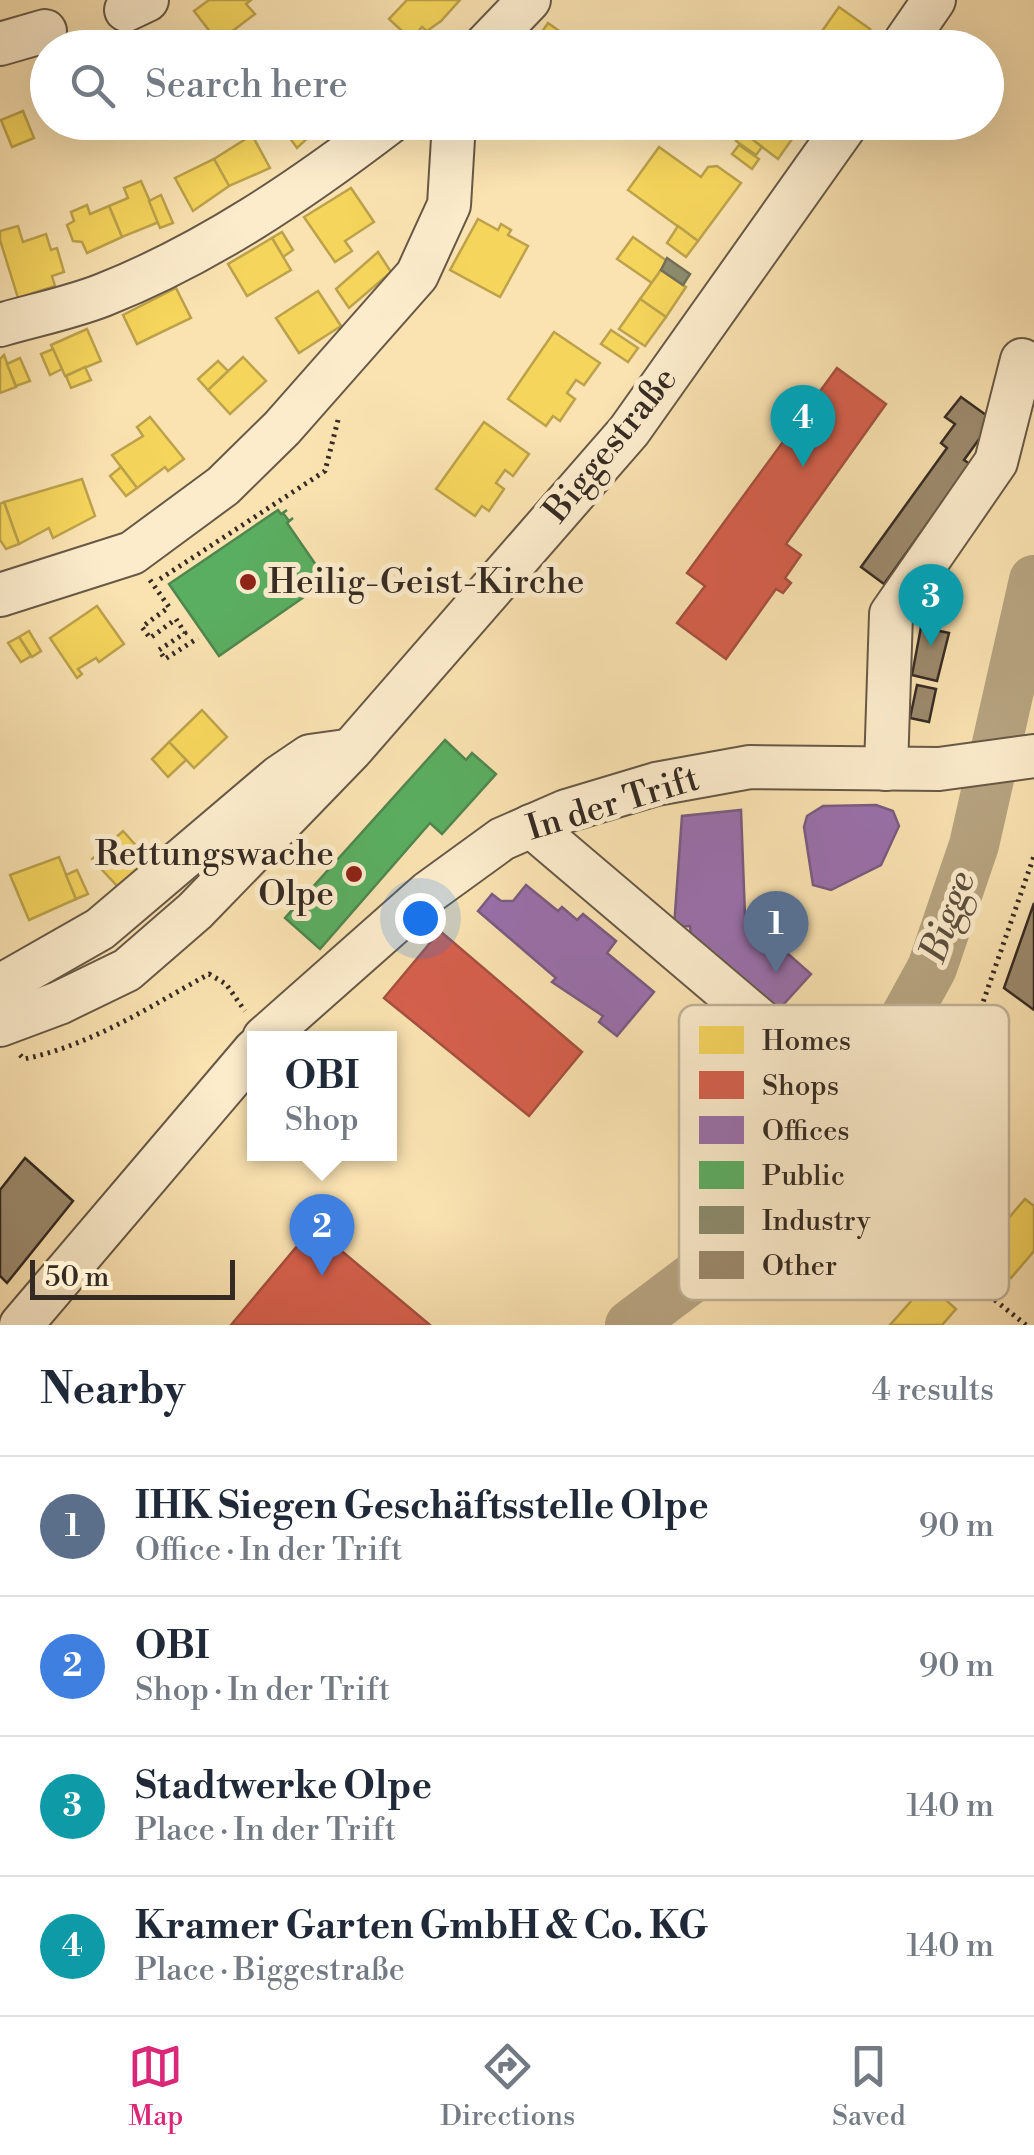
<!DOCTYPE html>
<meta charset="utf-8">
<style>
:root{--surface:#fff;--page:#f6f6f7;--text:#1f2937;--muted:#747a83;--line:#e0e1e3;--accent:#db2777}
body{margin:0;font-family:"Libre Bodoni",serif;background:var(--page);color:var(--text)}
.scale{position:absolute;left:30px;bottom:25px;width:205px;box-sizing:border-box;padding-left:10px;border:5px solid #362b23;border-top:0;font-size:28px;line-height:35px;white-space:nowrap;color:#362b23;-webkit-text-stroke:8px #fceccc;paint-order:stroke}
.you{position:absolute;left:420px;top:918px;width:35px;height:35px;margin:-25px;border:8px solid #fff;border-radius:50%;background:#1a73e8;box-shadow:0 0 0 15px #1a73e833}
.badge{display:grid;place-items:center;width:65px;height:65px;border-radius:50%;background:var(--accent);color:#fff;font-size:32px;font-weight:700}
.pin{position:absolute;translate:-50% -82px;filter:drop-shadow(0 2px 5px #0008)}
.pin::after{content:'';position:absolute;top:52px;width:35px;height:30px;background:inherit;clip-path:polygon(0 0,100% 0,50% 100%)}
.popup{position:absolute;left:247px;top:1031px;width:150px;height:130px;box-sizing:border-box;display:grid;place-content:center;border-radius:0px;background:var(--surface);filter:drop-shadow(0 2px 8px #0005);font-size:32px;white-space:nowrap;color:var(--muted)}
.popup b{font-size:38px;color:var(--text)}
.popup::after{content:'';position:absolute;left:50%;top:100%;margin-left:-20px;border:20px solid transparent;border-top-color:var(--surface)}
.list{margin:0;padding:0;list-style:none}
h2{display:flex;justify-content:space-between;align-items:center;height:130px;margin:0;padding:0 40px;font-size:42px}
h2 small{font-size:32px;font-weight:400;color:var(--muted)}
.list li{display:grid;grid-template-columns:65px 1fr auto;gap:30px;align-items:center;box-sizing:border-box;height:140px;padding:0 40px;border-top:2px solid var(--line)}
.list b{display:block;font-size:38px;white-space:nowrap}
.list p{margin:0;font-size:32px;white-space:nowrap;color:var(--muted)}
.list em{font-size:32px;font-style:normal;color:var(--muted)}
.icon{flex:none;width:55px;height:55px;fill:none;stroke:currentColor;stroke-width:2;stroke-linecap:round;stroke-linejoin:round}
.map{position:relative;flex:none;width:1034px;height:1325px;overflow:hidden}
.search{position:absolute;background:var(--surface);box-shadow:0 10px 40px #0002;left:30px;right:30px;top:30px;height:110px;display:flex;align-items:center;gap:25px;box-sizing:border-box;padding:0 35px;border-radius:55px;color:var(--muted);font-size:38px}
.sheet{height:690px;background:var(--surface)}
nav{display:flex;justify-content:space-around;align-items:center;box-sizing:border-box;height:140px;border-top:2px solid var(--line);background:var(--surface);font-size:28px;color:var(--muted)}
nav a{display:grid;justify-items:center;gap:5px}
nav .on{color:var(--accent)}
.map>svg:first-child{display:block}
.homes{fill:#f6d55c;stroke:#bca24b;stroke-width:2.5}
.shops{fill:#d6604d;stroke:#a65040;stroke-width:2.5}
.offices{fill:#9970ab;stroke:#7b5b82;stroke-width:2.5}
.public{fill:#5aae61;stroke:#4f874e;stroke-width:2.5}
.industry{fill:#8c8c6e;stroke:#726f58;stroke-width:2.5}
.lines{fill:none;stroke-linecap:round;stroke-linejoin:round}
.river{stroke:#b7a481;stroke-width:50}
.building{fill:#9c8a6d;stroke:#362b23;stroke-width:2.5}
.minor-casing{stroke:#675946;stroke-width:46}
.path{stroke:#362b23;stroke-width:5;stroke-dasharray:2.5 5;stroke-linecap:butt}
.minor{stroke:#fceccc;stroke-width:42}
.poi-dot{fill:#8f2418;stroke:#fceccc;stroke-width:4}
.labels{text-anchor:middle;dominant-baseline:central;stroke-width:10;stroke-linejoin:round;paint-order:stroke}
.street-label{font-size:35px;fill:#362b23;stroke:#fceccc}
.poi-label{font-size:35px;fill:#362b23;stroke:#fceccc;text-anchor:start}
.water-label{font-size:38px;font-style:italic;fill:#5d4f3f;stroke:#fceccc}
.key{fill:#fceccc;stroke:#c1b299;stroke-width:2.5}
.key-label{font-size:28px;fill:#362b23}
</style>
<div class="map">
<svg width="1034" height="1325" viewBox="0 0 1034 1325">
<rect width="100%" height="100%" fill="#fae2b1"/>
<filter id="stains"><feTurbulence type="fractalNoise" baseFrequency=".002" numOctaves="4"/><feColorMatrix values="0 0 0 0 .2 0 0 0 0 .09 0 0 0 0 .02 0 0 0 .5 -.17"/></filter>
<radialGradient id="worn" r=".72"><stop offset=".6" stop-color="#630" stop-opacity="0"/><stop offset="1" stop-color="#630" stop-opacity=".3"/></radialGradient>
<g class="homes">
<polygon points="209,0 251,0 246,4 255,14 218,42 194,11"/>
<polygon points="407,0 460,0 441,21 427,31 422,27 412,38 418,46 389,19"/>
<polygon points="839,7 870,29 858,48 839,48 820,34"/>
<polygon points="548,23 583,48 531,48"/>
<polygon points="23,111 34,138 12,147 1,120"/>
<polygon points="278,122 325,122 297,148"/>
<polygon points="784,122 797,132 778,159 732,124"/>
<polygon points="743,132 762,147 756,155 736,141"/>
<polygon points="252,135 270,168 229,186 214,159"/>
<polygon points="739,145 759,159 752,169 732,154"/>
<polygon points="659,147 701,177 708,167 717,166 741,183 698,241 628,190"/>
<polygon points="214,159 229,186 193,211 175,178"/>
<polygon points="141,181 159,222 122,237 109,206 128,198 124,188"/>
<polygon points="351,188 374,222 345,241 352,251 335,262 304,217"/>
<polygon points="161,195 173,223 160,228 149,201"/>
<polygon points="87,205 90,214 109,206 122,237 87,253 82,242 73,241 67,225 74,221 71,212"/>
<polygon points="478,219 498,230 501,224 511,230 508,235 528,246 500,297 450,270"/>
<polygon points="18,226 23,242 46,234 51,250 57,248 64,272 52,276 55,286 18,298 0,240 0,231"/>
<polygon points="678,226 698,241 686,257 667,243"/>
<polygon points="282,232 293,250 283,257 272,238"/>
<polygon points="633,237 667,261 652,283 617,259"/>
<polygon points="272,238 291,270 247,296 228,264"/>
<polygon points="378,252 391,272 349,308 336,289"/>
<polygon points="661,270 686,287 666,317 640,299"/>
<polygon points="176,288 191,318 137,344 123,315"/>
<polygon points="318,291 341,326 299,353 276,318"/>
<polygon points="640,299 666,317 645,346 619,329"/>
<polygon points="87,329 101,361 65,376 51,345"/>
<polygon points="611,330 638,348 628,362 601,344"/>
<polygon points="554,332 600,363 584,385 576,380 567,393 575,399 560,421 553,416 546,426 508,399"/>
<polygon points="53,349 62,369 50,375 41,354"/>
<polygon points="4,355 16,387 0,393 0,359"/>
<polygon points="243,357 266,381 230,414 208,390"/>
<polygon points="20,358 30,381 16,386 7,364"/>
<polygon points="218,361 228,371 208,390 198,379"/>
<polygon points="85,367 91,380 71,388 66,376"/>
<polygon points="150,417 184,459 168,471 165,467 137,488 112,455 143,436 137,427"/>
<polygon points="484,422 529,454 513,476 505,470 496,483 504,489 489,511 482,506 475,516 436,489"/>
<polygon points="121,467 137,488 126,496 110,476"/>
<polygon points="82,479 95,516 53,538 49,528 19,544 4,502"/>
<polygon points="4,502 19,544 6,549 0,540 0,504"/>
<polygon points="97,606 124,644 99,662 96,658 78,669 82,674 77,678 50,638"/>
<polygon points="29,631 41,651 32,657 19,637"/>
<polygon points="19,637 31,656 21,662 8,643"/>
<polygon points="202,710 227,737 194,768 169,742"/>
<polygon points="169,742 186,760 168,777 152,759"/>
<polygon points="123,831 149,860 119,888 92,859"/>
<polygon points="59,857 76,899 29,920 10,875"/>
<polygon points="77,870 88,894 76,899 66,875"/>
<polygon points="1025,1199 1034,1206 1034,1251 1011,1278 980,1251"/>
<polygon points="927,1283 956,1309 942,1325 890,1325"/>
</g>
<g class="shops">
<polygon points="837,368 886,404 786,544 801,555 785,578 791,583 783,593 776,589 726,659 677,623 705,586 687,573"/>
<polygon points="440,931 582,1052 529,1116 384,998"/>
<polygon points="313,1227 430,1325 231,1325"/>
</g>
<g class="offices">
<polygon points="876,805 893,811 899,826 881,865 831,890 813,885 804,827 807,816 823,806"/>
<polygon points="741,810 745,916 811,974 773,1016 692,946 690,926 674,927 682,816"/>
<polygon points="526,885 558,911 562,907 577,920 583,914 616,941 607,953 654,992 617,1036 599,1022 603,1016 552,982 556,978 478,911 492,894 501,901 513,901"/>
</g>
<g class="public">
<polygon points="278,510 281,514 287,510 283,513 289,521 293,518 287,523 327,581 219,656 169,584"/>
<polygon points="445,740 466,760 472,753 496,774 442,834 430,823 320,949 285,918"/>
</g>
<polygon class="industry" points="667,258 690,274 683,285 661,270"/>
<g class="lines">
<polyline class="river" points="630,1325 707,1267 851,1116 932,968 974,845 1034,580"/>
</g>
<g class="building">
<polygon points="961,397 993,420 964,460 970,464 884,584 861,567 947,448 941,443 955,424 945,417"/>
<polygon points="921,627 949,633 937,681 912,675"/>
<polygon points="917,685 936,689 929,722 910,718"/>
<polygon points="1034,903 1034,1010 1004,988"/>
<polygon points="25,1158 73,1201 7,1283 0,1276 0,1190"/>
</g>
<g class="lines">
<g class="minor-casing">
<g id="minor">
<polyline points="126,10 147,0"/>
<polyline points="0,44 45,31"/>
<polyline points="483,48 529,0"/>
<polyline points="901,48 934,0"/>
<path d="M0,325C34,315 70,308 103,295C207,254 301,190 390,122"/>
<polyline points="0,595 132,553 223,486 282,428 417,275 449,205 454,122"/>
<polyline points="886,769 891,614 996,462 1022,360"/>
<polyline points="531,826 776,1034"/>
<polyline points="0,986 100,929 279,777 310,756 346,751"/>
<polyline points="0,1025 59,1003 127,970 195,911 351,750 629,431 848,122"/>
<polyline points="264,1038 429,892 502,839 566,811 656,784 750,767 939,769 1034,756"/>
<polyline points="21,1325 255,1050"/>
</g>
</g>
<g class="path">
<polyline points="160,579 325,471 338,420"/>
<polyline points="150,580 169,607 142,627 150,638 176,619 185,633 159,650 165,659 198,638"/>
<path d="M20,1055L24,1059C92,1045 149,1007 209,974L226,984L245,1011"/>
<polyline points="1026,1325 956,1269 917,1227 921,1109 974,1028 1034,856"/>
</g>
<use href="#minor" class="minor"/>
</g>
<g class="poi-dot">
<circle cx="248" cy="582" r="10"/>
<circle cx="354" cy="874" r="10"/>
</g>
<g class="labels">
<g class="street-label">
<text transform="translate(611 445) rotate(-51)">Biggestraße</text>
<text transform="translate(613 804) rotate(-17)">In der Trift</text>
</g>
<g class="poi-label">
<text x="268" y="582">Heilig-Geist-Kirche</text>
<text x="334" y="854" text-anchor="end">Rettungswache<tspan x="334" dy="40">Olpe</tspan></text>
</g>
<g class="water-label">
<text transform="translate(948 917) rotate(-70)">Bigge</text>
</g>
</g>
<rect x="679" y="1005" width="330" height="295" rx="15" class="key"/>
<rect x="699" y="1026" width="45" height="28" fill="#f6d55c"/>
<rect x="699" y="1071" width="45" height="28" fill="#d6604d"/>
<rect x="699" y="1116" width="45" height="28" fill="#9970ab"/>
<rect x="699" y="1161" width="45" height="28" fill="#5aae61"/>
<rect x="699" y="1206" width="45" height="28" fill="#8c8c6e"/>
<rect x="699" y="1251" width="45" height="28" fill="#9c8a6d"/>
<g class="key-label">
<text x="762" y="1050">Homes</text>
<text x="762" y="1095">Shops</text>
<text x="762" y="1140">Offices</text>
<text x="762" y="1185">Public</text>
<text x="762" y="1230">Industry</text>
<text x="762" y="1275">Other</text>
</g>
<rect width="100%" height="100%" filter="url(#stains)"/>
<rect width="100%" height="100%" fill="url(#worn)"/>
</svg>
<div class="scale">50 m</div>
<div class="you"></div>
<div class="pin badge" style="left:776px;top:973px;background:#5c6f8a">1</div>
<div class="pin badge" style="left:322px;top:1276px;background:#3f7fe0">2</div>
<div class="popup"><b>OBI</b>Shop</div>
<div class="pin badge" style="left:931px;top:646px;background:#0f9aa8">3</div>
<div class="pin badge" style="left:803px;top:467px;background:#0f9aa8">4</div>
<div class="search"><svg class="icon" aria-label="search" viewBox="0 0 24 24"><circle cx="10" cy="10" r="6"/><path d="M15 15l6 6"/></svg>Search here</div>
</div>
<section class="sheet">
<h2>Nearby<small>4 results</small></h2>
<ul class="list">
<li><span class="badge" style="background:#5c6f8a">1</span><div><b>IHK Siegen Geschäftsstelle Olpe</b><p>Office · In der Trift</p></div><em>90 m</em></li>
<li><span class="badge" style="background:#3f7fe0">2</span><div><b>OBI</b><p>Shop · In der Trift</p></div><em>90 m</em></li>
<li><span class="badge" style="background:#0f9aa8">3</span><div><b>Stadtwerke Olpe</b><p>Place · In der Trift</p></div><em>140 m</em></li>
<li><span class="badge" style="background:#0f9aa8">4</span><div><b>Kramer Garten GmbH &amp; Co. KG</b><p>Place · Biggestraße</p></div><em>140 m</em></li>
</ul>
</section>
<nav>
<a class="on"><svg class="icon" aria-label="map" viewBox="0 0 24 24"><path d="M3 6l6-2 6 2 6-2v14l-6 2-6-2-6 2zM9 4v14M15 6v14"/></svg>Map</a>
<a><svg class="icon" aria-label="directions" viewBox="0 0 24 24"><path d="M12 3l9 9-9 9-9-9zM9 14v-3h6M13 9l2 2-2 2"/></svg>Directions</a>
<a><svg class="icon" aria-label="saved" viewBox="0 0 24 24"><path d="M7 4h10v16l-5-4-5 4z"/></svg>Saved</a>
</nav>
